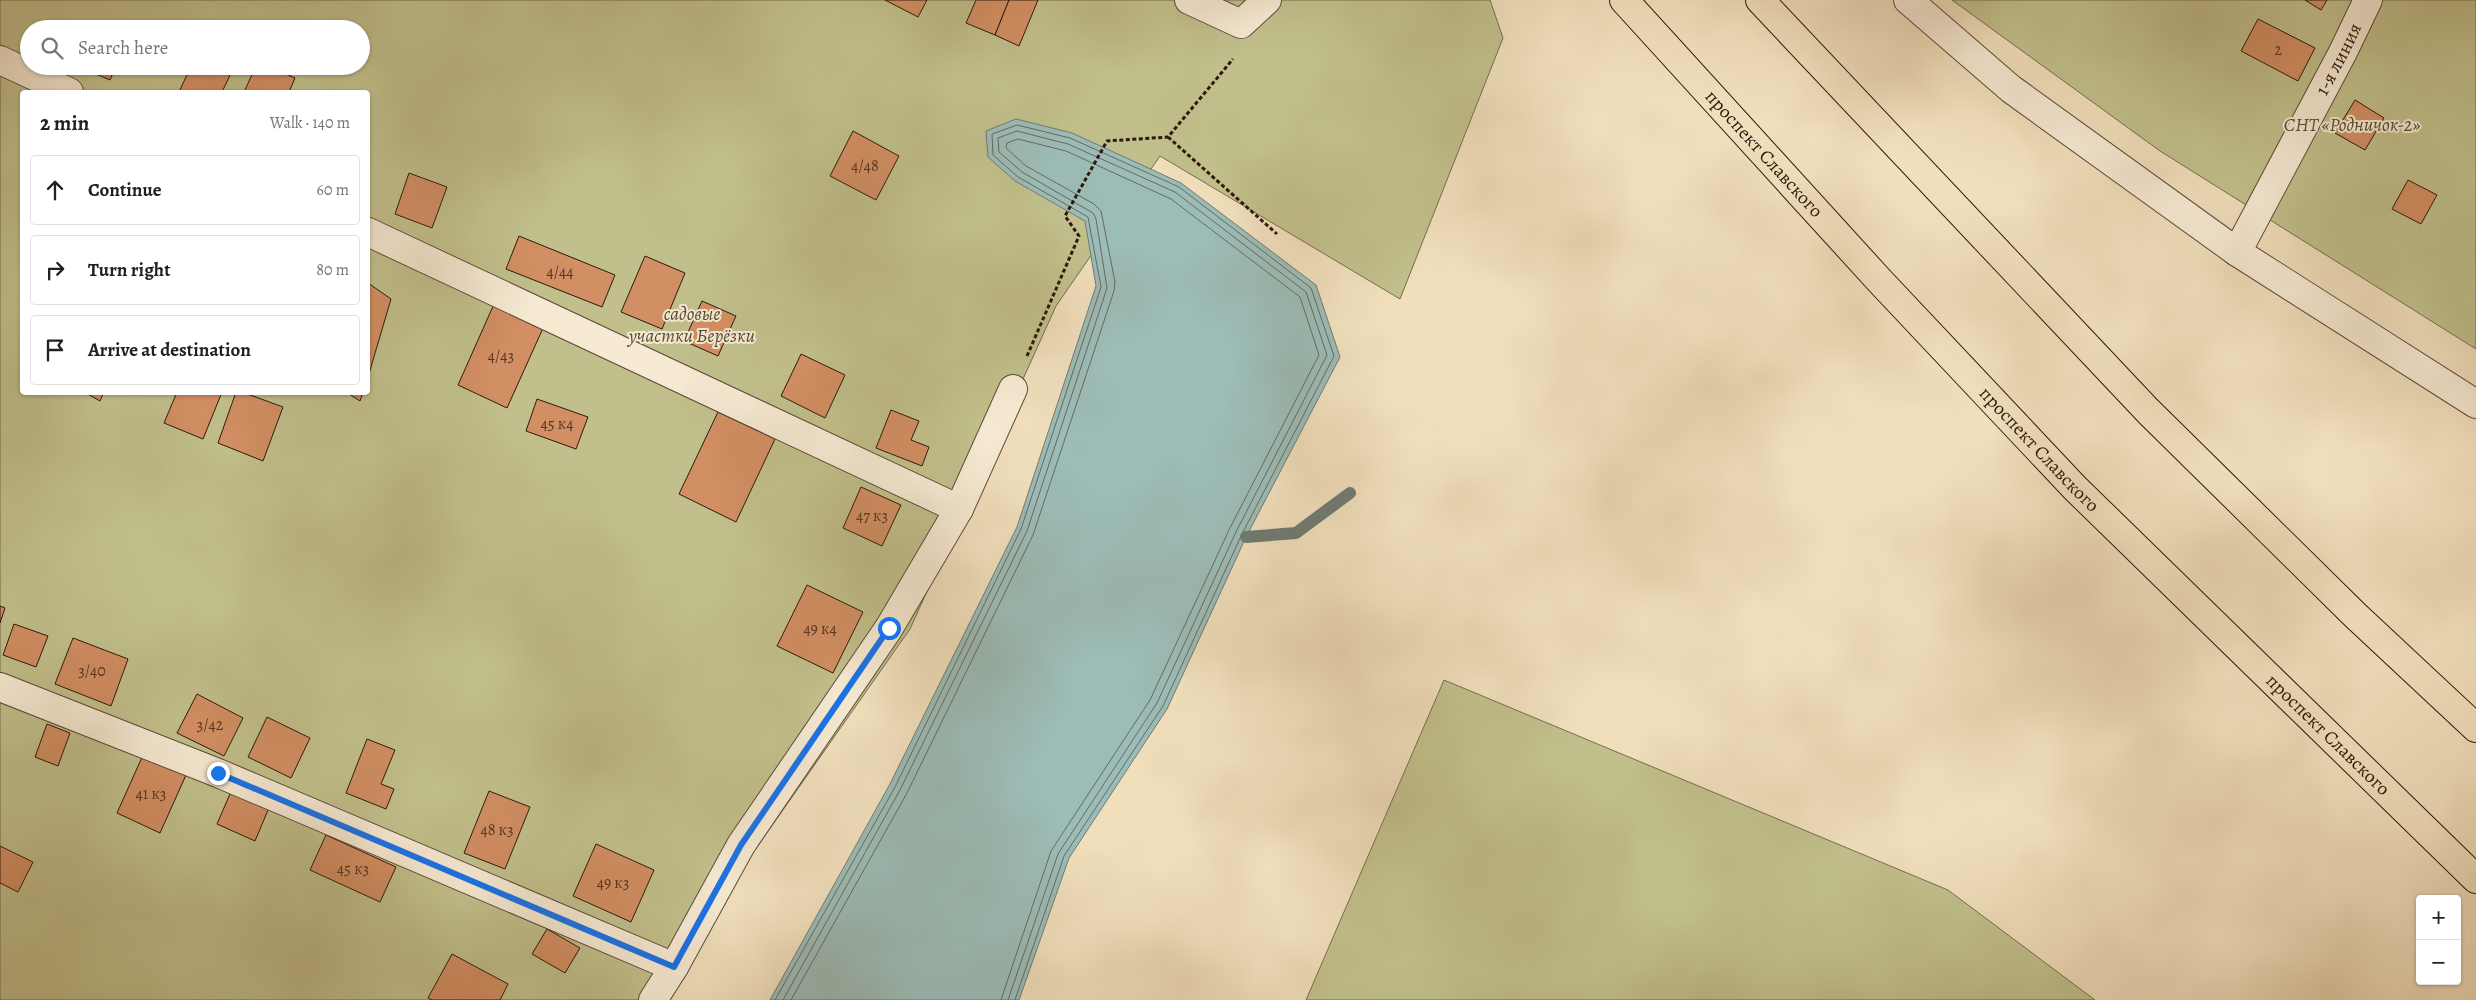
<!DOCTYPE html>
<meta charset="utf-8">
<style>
:root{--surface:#fff;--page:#f2f2f2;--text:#202124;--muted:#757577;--line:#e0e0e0}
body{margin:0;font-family:Alegreya,serif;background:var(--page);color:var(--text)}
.controls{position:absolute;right:15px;bottom:15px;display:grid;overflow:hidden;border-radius:5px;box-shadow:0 1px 4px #0004}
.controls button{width:45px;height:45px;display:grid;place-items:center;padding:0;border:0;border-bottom:1px solid var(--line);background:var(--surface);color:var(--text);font:25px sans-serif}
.stop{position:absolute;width:15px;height:15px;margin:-11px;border:4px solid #1a73e8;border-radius:50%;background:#fff}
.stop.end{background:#1a73e8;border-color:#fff;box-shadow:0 1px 5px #0008}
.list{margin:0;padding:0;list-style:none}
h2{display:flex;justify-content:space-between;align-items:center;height:65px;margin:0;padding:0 20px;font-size:21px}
h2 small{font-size:16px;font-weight:400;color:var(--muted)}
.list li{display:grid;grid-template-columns:32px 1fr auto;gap:15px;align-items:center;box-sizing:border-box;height:70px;margin:0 10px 10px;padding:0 10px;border:1px solid var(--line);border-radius:5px}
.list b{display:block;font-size:19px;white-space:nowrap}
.list em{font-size:16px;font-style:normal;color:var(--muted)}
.icon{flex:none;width:28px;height:28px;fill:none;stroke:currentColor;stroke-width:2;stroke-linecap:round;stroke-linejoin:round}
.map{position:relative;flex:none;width:2476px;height:1000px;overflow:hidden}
.search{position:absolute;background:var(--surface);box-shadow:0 1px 4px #0004;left:20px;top:20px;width:350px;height:55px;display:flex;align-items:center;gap:12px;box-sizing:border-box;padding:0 18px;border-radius:28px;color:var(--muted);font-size:19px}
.panel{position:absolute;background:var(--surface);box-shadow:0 1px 4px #0004;left:20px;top:90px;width:350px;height:305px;border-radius:5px}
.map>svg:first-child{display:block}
.green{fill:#c1c08c;stroke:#776c4d;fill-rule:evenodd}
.water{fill:#9cbcb7;stroke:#707a73}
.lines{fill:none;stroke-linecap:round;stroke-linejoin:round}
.shore{stroke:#646a62;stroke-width:1}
.stream{stroke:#707a73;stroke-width:12}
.building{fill:#d28f63;stroke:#2d180e}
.minor-casing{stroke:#5e4a3a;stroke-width:30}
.major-casing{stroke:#2d180e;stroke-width:30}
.path{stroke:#2d180e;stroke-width:3;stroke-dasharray:4 2.5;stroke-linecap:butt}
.minor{stroke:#f6ead3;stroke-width:28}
.major{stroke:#f1dfbc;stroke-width:28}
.route{stroke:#1a73e8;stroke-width:6}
.labels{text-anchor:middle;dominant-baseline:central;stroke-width:4;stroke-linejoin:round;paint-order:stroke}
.number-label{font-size:16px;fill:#563623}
.street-label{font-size:19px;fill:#2d180e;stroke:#f6ead3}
.park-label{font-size:19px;font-style:italic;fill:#594a34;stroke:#f6ead3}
</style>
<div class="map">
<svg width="2476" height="1000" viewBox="0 0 2476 1000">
<rect width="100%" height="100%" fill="#f1dfbc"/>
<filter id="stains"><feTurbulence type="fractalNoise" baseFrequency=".004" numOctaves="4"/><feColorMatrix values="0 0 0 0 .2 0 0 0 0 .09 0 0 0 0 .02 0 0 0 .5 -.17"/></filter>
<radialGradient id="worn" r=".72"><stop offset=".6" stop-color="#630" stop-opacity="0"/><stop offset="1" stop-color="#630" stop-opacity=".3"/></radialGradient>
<g class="green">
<path d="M0,0H1490L1503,38L1400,299L1160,156L1056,306L910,629L752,854L670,1000H0ZM29,29H361V66H29ZM22,92H368V392H22Z"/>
<polygon points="1952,0 2476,0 2476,349 2160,151"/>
<polygon points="1444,680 1948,890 2095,1000 1306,1000"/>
</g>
<polygon class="water" points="1016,119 1072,133 1181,183 1316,285 1340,357 1246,537 1167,709 1069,858 1019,1000 770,1000 890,784 1017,527 1096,286 1085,221 1015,181 988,157 986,131"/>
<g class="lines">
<g class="shore">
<polyline points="775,1000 895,787 1021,529 1101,287 1088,217 1018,177 993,155 992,134 1017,125 1070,138 1179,187 1311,288 1334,356 1242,534 1163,706 1064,856 1015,1000"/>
<polyline points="783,1000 900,790 1027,531 1107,288 1096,219 1093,213 1022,172 999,152 998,138 1017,131 1068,144 1175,192 1306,292 1327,355 1236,532 1157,703 1058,854 1008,1000"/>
<polyline points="791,1000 907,793 1033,535 1114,291 1115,282 1101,211 1094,204 1026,166 1006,148 1007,143 1018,139 1066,151 1171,199 1300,297 1319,355 1230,528 1150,700 1051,851 1001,1000"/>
</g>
<polyline class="stream" points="1246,537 1296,533 1350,493"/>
</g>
<g class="building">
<polygon points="885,0 927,0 918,17"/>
<polygon points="976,0 1009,0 995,35 966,23"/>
<polygon points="1009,0 1038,0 1019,46 995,35"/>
<polygon points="2305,0 2327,0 2321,10"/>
<polygon points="2258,19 2315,48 2298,81 2241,51"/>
<polygon points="68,23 81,29 65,29"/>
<polygon points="77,66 116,66 110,80"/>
<polygon points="191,66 217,66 231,73 222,92 179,92"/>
<polygon points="256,66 267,66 295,78 289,92 244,92"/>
<polygon points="2355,100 2384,118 2365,150 2335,133"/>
<polygon points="853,131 899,156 876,200 830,176"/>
<polygon points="409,173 447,187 432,228 395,214"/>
<polygon points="2408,180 2437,195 2421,224 2392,209"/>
<polygon points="519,236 615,275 602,307 506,269"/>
<polygon points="645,256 685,273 662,329 621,312"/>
<polygon points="368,283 391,299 368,377"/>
<polygon points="702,301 736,316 718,356 684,341"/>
<polygon points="494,304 544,326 507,408 458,385"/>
<polygon points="801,354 845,375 825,418 781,396"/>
<polygon points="84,392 104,392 100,401"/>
<polygon points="177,392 222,392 203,439 164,423"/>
<polygon points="236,392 242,392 283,407 263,461 218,443"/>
<polygon points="346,392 363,392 360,401"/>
<polygon points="537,399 588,417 576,449 526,431"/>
<polygon points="891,410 919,421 911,440 929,447 922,466 876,448"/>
<polygon points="718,412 775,439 736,522 679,494"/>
<polygon points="861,487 901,505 882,546 843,528"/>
<polygon points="807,585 863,612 833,673 777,646"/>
<polygon points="0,606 5,608 0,623"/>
<polygon points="14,624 48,636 36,667 3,655"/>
<polygon points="73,638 128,659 111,706 55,684"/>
<polygon points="197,694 243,718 224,756 177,733"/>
<polygon points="267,717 310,738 291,778 248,757"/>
<polygon points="47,724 70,733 58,766 35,757"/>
<polygon points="367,739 395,750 381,784 394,789 386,809 346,793"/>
<polygon points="143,755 186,775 160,833 117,813"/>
<polygon points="233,787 271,803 255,841 217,824"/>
<polygon points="489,791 530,807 505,869 464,853"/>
<polygon points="326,835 396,867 380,902 310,870"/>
<polygon points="596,844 654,870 631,922 573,896"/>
<polygon points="0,846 33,862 18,892 0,883"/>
<polygon points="547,929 580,948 565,973 532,954"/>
<polygon points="452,954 508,984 500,1000 432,1000 428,998"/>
</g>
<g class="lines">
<g class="minor-casing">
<g id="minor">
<polyline points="1189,0 1241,24 1267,0"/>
<polyline points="1908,0 2011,89 2237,252 2476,404"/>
<polyline points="0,60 69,92"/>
<polyline points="368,232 959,509"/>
<path id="s1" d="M2237,252L2343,52L2368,0"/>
<polyline points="0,687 218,773 674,967"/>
<polyline points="653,1000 674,967 741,845 889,628 959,509 1013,389"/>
</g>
</g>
<g class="major-casing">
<g id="major">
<path id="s2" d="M1624,0L1879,280L2075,488L2476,879"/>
<polyline points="1760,0 2148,411 2355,615 2476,728"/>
</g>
</g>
<g class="path">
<polyline points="1168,137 1277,234"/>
<polyline points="1027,356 1079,236 1065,216 1107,141 1168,137 1233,59"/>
</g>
<use href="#minor" class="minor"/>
<use href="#major" class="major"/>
</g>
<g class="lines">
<polyline class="route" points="218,773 674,967 741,845 889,628"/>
</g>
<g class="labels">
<g class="number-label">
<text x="2278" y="50">2</text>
<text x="865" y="166">4/48</text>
<text x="560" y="272">4/44</text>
<text x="501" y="356">4/43</text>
<text x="557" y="424">45 к4</text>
<text x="872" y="516">47 к3</text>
<text x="820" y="629">49 к4</text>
<text x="92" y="671">3/40</text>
<text x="210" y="725">3/42</text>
<text x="151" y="794">41 к3</text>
<text x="497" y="830">48 к3</text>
<text x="353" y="869">45 к3</text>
<text x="613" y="883">49 к3</text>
</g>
<g class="street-label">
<text stroke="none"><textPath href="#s1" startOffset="218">1-я линия</textPath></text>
<text stroke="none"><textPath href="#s2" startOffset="208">проспект Славского</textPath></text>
<text stroke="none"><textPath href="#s2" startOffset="612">проспект Славского</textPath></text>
<text stroke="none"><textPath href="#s2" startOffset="1018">проспект Славского</textPath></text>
</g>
<g class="park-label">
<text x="2352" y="125">СНТ «Родничок-2»</text>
<text x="692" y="314">садовые<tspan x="692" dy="22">участки Берёзки</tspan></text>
</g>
</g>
<rect width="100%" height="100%" filter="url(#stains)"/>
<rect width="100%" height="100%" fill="url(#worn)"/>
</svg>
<div class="controls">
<button>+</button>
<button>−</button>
</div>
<div class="stop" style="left:889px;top:628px"></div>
<div class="stop end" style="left:218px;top:773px"></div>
<div class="search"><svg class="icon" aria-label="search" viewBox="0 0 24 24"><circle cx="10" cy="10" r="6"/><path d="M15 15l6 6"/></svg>Search here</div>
<section class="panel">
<h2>2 min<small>Walk · 140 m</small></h2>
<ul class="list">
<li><svg class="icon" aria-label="ahead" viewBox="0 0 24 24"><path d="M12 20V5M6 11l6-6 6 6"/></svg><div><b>Continue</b></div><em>60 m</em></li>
<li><svg class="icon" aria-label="right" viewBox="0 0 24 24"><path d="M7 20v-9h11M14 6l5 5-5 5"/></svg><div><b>Turn right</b></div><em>80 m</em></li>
<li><svg class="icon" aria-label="arrive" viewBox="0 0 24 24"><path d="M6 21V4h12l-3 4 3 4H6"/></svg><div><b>Arrive at destination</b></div></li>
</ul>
</section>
</div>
